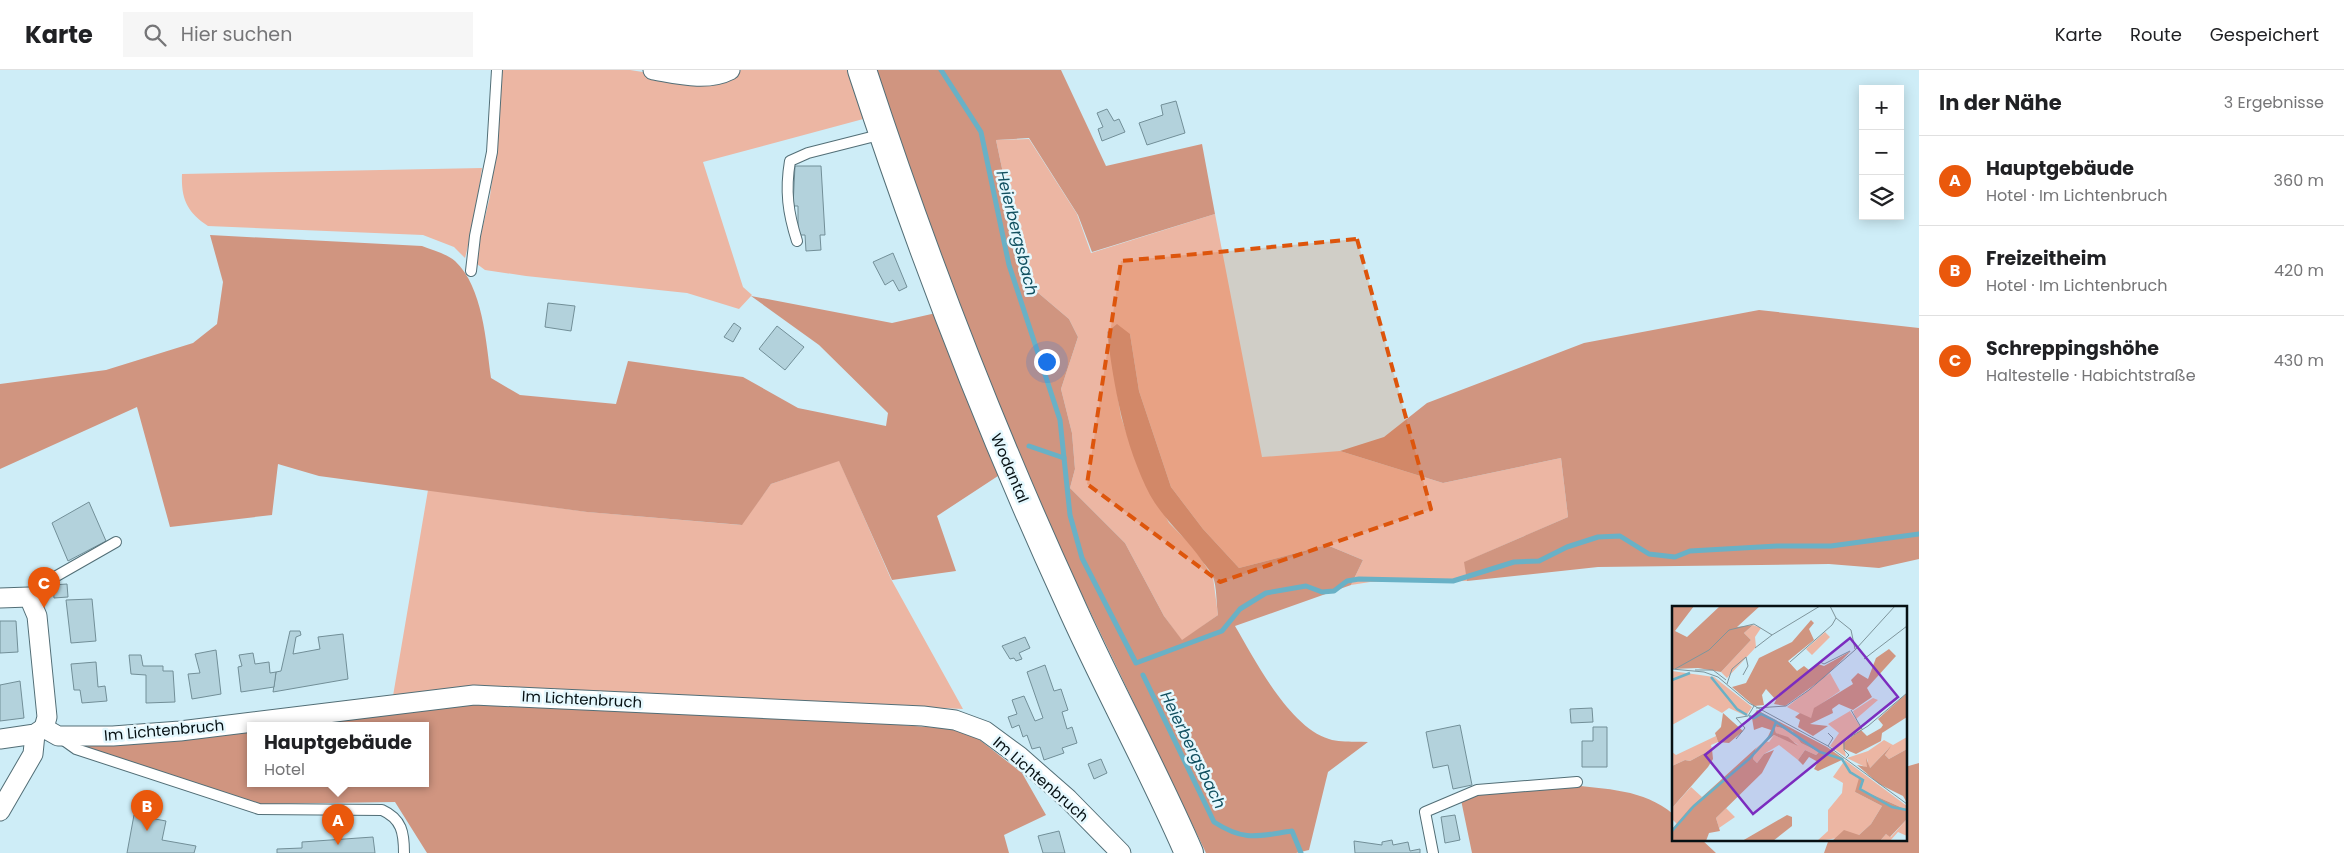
<!DOCTYPE html>
<html lang="de">
<meta charset="utf-8">
<style>
:root{--surface:#fff;--page:#f6f6f6;--text:#202124;--muted:#757577;--line:#e0e0e0;--accent:#ea580c}
body{margin:0;font-family:Poppins,sans-serif;background:var(--page);color:var(--text)}
.controls{position:absolute;right:15px;top:15px;display:grid;overflow:hidden;border-radius:0px;box-shadow:0 2px 12px #0003}
.controls button{width:45px;height:45px;display:grid;place-items:center;padding:0;border:0;border-bottom:1px solid var(--line);background:var(--surface);color:var(--text);font:25px sans-serif}
.you{position:absolute;left:1046px;top:291px;width:18px;height:18px;margin:-12px;border:4px solid #fff;border-radius:50%;background:#1a73e8;box-shadow:0 0 0 8px #1a73e833}
.badge{display:grid;place-items:center;width:32px;height:32px;border-radius:50%;background:var(--accent);color:#fff;font-size:16px;font-weight:700}
.pin{position:absolute;translate:-50% -41px;filter:drop-shadow(0 1px 2px #0008)}
.pin::after{content:'';position:absolute;top:26px;width:18px;height:15px;background:inherit;clip-path:polygon(0 0,100% 0,50% 100%)}
.popup{position:absolute;left:247px;top:652px;width:182px;height:65px;box-sizing:border-box;display:grid;place-content:center;border-radius:0px;background:var(--surface);filter:drop-shadow(0 1px 4px #0005);font-size:16px;white-space:nowrap;color:var(--muted)}
.popup b{font-size:19px;color:var(--text)}
.popup::after{content:'';position:absolute;left:50%;top:100%;margin-left:-10px;border:10px solid transparent;border-top-color:var(--surface)}
.list{margin:0;padding:0;list-style:none}
h2{display:flex;justify-content:space-between;align-items:center;height:65px;margin:0;padding:0 20px;font-size:21px}
h2 small{font-size:16px;font-weight:400;color:var(--muted)}
.list li{display:grid;grid-template-columns:32px 1fr auto;gap:15px;align-items:center;box-sizing:border-box;height:90px;padding:0 20px;border-top:1px solid var(--line)}
.list b{display:block;font-size:19px;white-space:nowrap}
.list p{margin:0;font-size:16px;white-space:nowrap;color:var(--muted)}
.list em{font-size:16px;font-style:normal;color:var(--muted)}
.icon{flex:none;width:28px;height:28px;fill:none;stroke:currentColor;stroke-width:2;stroke-linecap:round;stroke-linejoin:round}
.map{position:relative;flex:none;width:1919px;height:783px;overflow:hidden}
header{display:flex;align-items:center;gap:30px;box-sizing:border-box;height:70px;padding:0 25px;background:var(--surface);border-bottom:1px solid var(--line)}
header strong{font-size:24px}
nav{display:flex;gap:28px;margin-inline-start:auto;font-size:18px}
.search{width:350px;height:45px;background:var(--page);display:flex;align-items:center;gap:12px;box-sizing:border-box;padding:0 18px;border-radius:0px;color:var(--muted);font-size:19px}
main{display:flex}
aside{flex:1;background:var(--surface)}
.map>svg:first-child{display:block}
.green{fill:#ecb6a3}
.forest{fill:#d09580}
.lines{fill:none;stroke-linecap:round;stroke-linejoin:round}
.stream{stroke:#69b1c6;stroke-width:5}
.building{fill:#b3d2dc;stroke:#728f98}
.service-casing{stroke:#526e76;stroke-width:12}
.minor-casing{stroke:#526e76;stroke-width:21}
.secondary-casing{stroke:#526e76;stroke-width:30}
.service{stroke:#fff;stroke-width:10}
.minor{stroke:#fff;stroke-width:19}
.secondary{stroke:#fff;stroke-width:28}
.marked{fill:#dd550c;fill-opacity:0.2;stroke:#dd550c;stroke-width:4;stroke-dasharray:10 6;stroke-linejoin:round}
.labels{text-anchor:middle;dominant-baseline:central;stroke-width:5;stroke-linejoin:round;paint-order:stroke}
.street-label{font-size:15px;fill:#061013;stroke:#e5f8fe}
.water-label{font-size:16px;font-style:italic;fill:#125060;stroke:#e5f8fe}
.inset-river{fill:none;stroke:#69b1c6;stroke-width:2.5}
.inset-road{fill:none;stroke:#7e959c;stroke-width:1}
.view{fill:#7b2cbf;fill-opacity:0.15;stroke:#7b2cbf;stroke-width:2.5}
.inset-edge{fill:none;stroke:#061013;stroke-width:2.5}
</style>
<header>
<strong>Karte</strong>
<div class="search"><svg class="icon" aria-label="search" viewBox="0 0 24 24"><circle cx="10" cy="10" r="6"/><path d="M15 15l6 6"/></svg>Hier suchen</div>
<nav><a>Karte</a><a>Route</a><a>Gespeichert</a></nav>
</header>
<main>
<div class="map">
<svg width="1919" height="783" viewBox="0 0 1919 783">
<rect width="100%" height="100%" fill="#ceedf7"/>
<g class="green">
<polygon points="500,0 630,0 694,10 727,9 741,0 849,0 867,48 703,92 743,217 752,225 739,239 687,223 526,206 485,200 477,194 476,185 490,126 496,79"/>
<polygon points="1029,69 1077,144 1091,183 1215,144 1262,387 1340,381 1443,413 1561,388 1568,447 1465,492 1467,511 1370,512 1351,515 1363,490 1327,475 1239,498 1203,459 1171,417 1139,321 1130,264 1107,262 1121,347 1137,393 1169,453 1192,476 1213,507 1218,545 1182,571 1164,546 1125,473 1070,418 1075,399 1072,363 1061,319 1078,267 1069,249 1036,221 1015,160 996,70"/>
<path d="M482,98L475,148L465,188L454,177L423,165L208,156C187,142 181,129 182,104Z"/>
<polygon points="839,390 891,509 963,639 469,616 393,626 428,420 588,442 741,455 771,414"/>
</g>
<g class="forest">
<path d="M877,0H1061L1106,96L1202,74L1215,144L1092,182L1078,145L1029,68L996,70L1015,160L1036,221L1069,249L1078,267L1061,319L1072,363L1075,399L1070,418L1125,473L1164,546L1182,570L1218,545C1216,533 1217,517 1213,507C1211,501 1206,496 1202,491C1186,467 1164,450 1150,425C1124,374 1114,318 1107,262L1117,254L1130,264L1139,321L1171,417L1203,459L1239,498L1327,475L1363,490L1351,515L1235,556C1255,590 1289,657 1329,669C1341,673 1356,671 1368,672L1328,702L1309,780L1296,783H1206L1071,502L1010,363L951,214L893,56Z"/>
<path d="M210,165L422,176C432,180 447,184 455,191C483,217 486,272 491,308L520,325L616,334L628,291L743,307L798,338L886,356L888,343L819,275L751,226L892,253L936,243L1001,404L937,446L956,501L892,510L839,391L771,414L742,455L587,442L319,406L278,394L272,445L170,457L137,337L0,399V314L106,300L193,273L217,254L223,212Z"/>
<polygon points="1759,240 1919,258 1919,489 1879,498 1829,494 1598,497 1467,511 1464,492 1568,447 1561,388 1443,413 1340,381 1384,367 1427,333 1584,273"/>
<polygon points="473,631 797,647 967,660 1022,703 1046,745 1004,765 1009,783 427,783 395,732 260,734 78,675 250,658 250,714 426,714 426,656 269,656"/>
<polygon points="1919,693 1919,783 1824,783 1829,769 1905,769 1905,697"/>
<path d="M1569,715C1605,719 1644,719 1673,744V769H1701L1716,783H1472L1461,730L1479,724Z"/>
</g>
<g class="lines">
<g class="stream">
<polyline points="941,0 981,62 1009,195 1060,350 1070,445 1082,488 1136,593 1222,561 1240,539 1266,523 1306,516 1322,522 1334,521 1347,511 1359,509 1453,511 1514,492 1539,491 1567,477 1598,467 1620,466 1649,484 1675,487 1690,481 1777,476 1831,476 1919,464"/>
<polyline points="1029,376 1064,388"/>
<path d="M1143,605L1214,752C1245,772 1258,766 1292,761L1301,783"/>
</g>
</g>
<g class="building">
<polygon points="1176,31 1185,63 1147,75 1139,53 1163,45 1161,35"/>
<polygon points="1107,39 1114,51 1119,49 1125,62 1102,71 1098,59 1103,57 1097,43"/>
<polygon points="795,96 821,96 825,165 820,165 821,180 806,181 805,165 798,165 798,136 793,136"/>
<polygon points="893,183 907,217 899,221 893,210 885,215 873,192"/>
<polygon points="548,233 575,236 571,261 545,257"/>
<polygon points="734,253 741,258 733,272 724,267"/>
<polygon points="777,256 804,277 785,300 759,279"/>
<polygon points="89,432 106,471 68,491 52,453"/>
<polygon points="67,514 68,527 54,528 53,515"/>
<polygon points="92,529 96,571 71,573 66,530"/>
<polygon points="0,551 16,551 18,582 0,583"/>
<polygon points="290,561 300,561 301,565 296,567 293,584 320,579 318,567 343,564 348,609 273,622 276,602 281,601"/>
<polygon points="1025,567 1030,578 1019,583 1022,589 1016,591 1014,588 1010,589 1002,576"/>
<polygon points="216,580 221,624 192,629 188,604 200,603 195,584"/>
<polygon points="253,583 255,594 269,592 270,603 276,602 274,617 241,622 238,597 242,596 239,585"/>
<polygon points="129,585 141,585 143,596 163,596 163,601 173,601 175,632 146,633 146,605 131,604"/>
<polygon points="96,592 98,617 105,616 107,631 82,633 80,620 74,620 71,594"/>
<polygon points="1045,595 1054,621 1061,619 1068,640 1062,642 1067,659 1072,657 1077,673 1062,678 1064,683 1044,690 1040,677 1032,679 1027,665 1023,667 1019,655 1012,658 1008,647 1017,644 1012,630 1024,626 1035,651 1043,648 1027,602"/>
<polygon points="20,611 24,648 0,651 0,615"/>
<polygon points="1592,638 1593,652 1571,653 1570,639"/>
<polygon points="1460,655 1472,715 1453,719 1448,695 1433,698 1426,662"/>
<polygon points="1593,657 1607,657 1607,697 1582,697 1582,671 1593,671"/>
<polygon points="1101,689 1107,703 1094,709 1088,694"/>
<polygon points="134,745 166,751 162,770 196,776 194,783 127,783"/>
<polygon points="1455,745 1460,770 1445,773 1441,747"/>
<polygon points="1059,761 1065,783 1043,783 1038,766"/>
<polygon points="373,767 375,783 277,783 277,779 302,778 302,772"/>
<polygon points="1392,770 1393,775 1408,772 1410,781 1420,779 1420,783 1355,783 1354,771 1382,775 1382,772"/>
</g>
<g class="lines">
<g class="service-casing">
<g id="service">
<path d="M797,171C788,143 785,121 790,91L808,83L883,64"/>
<polyline points="471,201 475,166 492,82 497,0"/>
<polyline points="29,527 53,508 116,472"/>
<path d="M62,669L76,679L259,739L382,740C402,749 404,763 404,783"/>
<polyline points="1433,783 1425,742 1477,720 1577,712"/>
</g>
</g>
<g class="minor-casing">
<g id="minor">
<path d="M653,0C677,4 707,12 730,0"/>
<polyline points="0,528 29,527 37,546 47,647 44,658"/>
<polyline points="44,658 58,666 113,666 180,661 474,625 923,646 955,650 985,661 1019,686 1068,729 1121,783"/>
<polyline points="0,669 35,664 44,658"/>
<polyline points="0,741 33,684 35,664"/>
</g>
</g>
<g class="secondary-casing">
<path id="secondary" d="M862,0C921,180 989,357 1068,529C1106,615 1152,697 1189,783"/>
</g>
<use href="#service" class="service"/>
<use href="#minor" class="minor"/>
<use href="#secondary" class="secondary"/>
</g>
<path class="marked" d="M1357,169L1431,439L1220,512L1087,414L1121,191Z"/>
<g class="labels">
<g class="street-label">
<text transform="translate(1010 398) rotate(67)">Wodantal</text>
<text transform="translate(582 629) rotate(3)">Im Lichtenbruch</text>
<text transform="translate(164 660) rotate(-5)">Im Lichtenbruch</text>
<text transform="translate(1041 709) rotate(41)">Im Lichtenbruch</text>
</g>
<g class="water-label">
<text transform="translate(1017 163) rotate(76)">Heierbergsbach</text>
<text transform="translate(1193 680) rotate(64)">Heierbergsbach</text>
</g>
</g>
<g transform="translate(1672 536)">
<rect width="235" height="235" fill="#ceedf7"/>
<path d="M81,19L89,22L83,31L84,41L55,72L49,66L79,34L72,27ZM153,26L158,31L140,49L134,43ZM0,65L42,71L80,101L74,110L57,102L50,107L36,99L0,119ZM158,67L168,85L143,102L139,113L115,101ZM201,92L206,94L184,113L181,105ZM178,105L190,123L171,135L174,151L158,140L167,127L156,118ZM102,120L120,125L129,137L147,146L144,149L133,144L126,154L107,139L92,148L85,157L81,153L84,142L93,135L97,136L102,129L127,139L104,127ZM44,130L46,136L39,139L40,143L18,155L13,154L0,160V146L4,149ZM235,131V143L217,153L213,149L217,142L197,163L195,152V162L175,152L196,145L212,134L221,139ZM173,154L235,200V204L188,183L183,186L210,200L199,218L187,229L145,235L156,225V204L170,187L171,177L161,171ZM19,181L30,191L5,218L0,213V202ZM54,202L63,211L47,222L44,212ZM235,213V230L226,226L218,235H208L214,228L219,231Z" fill="#ecb6a3"/>
<path d="M0,0H22L3,25L15,31L48,0H88L65,21L81,19L72,27L79,34L49,66L26,62L0,63ZM139,14L142,17L137,23L142,34L116,55L125,65L132,60L137,64L146,58L152,60L179,45L152,72L113,100L102,98L104,94L94,83L90,89L92,99L82,100L60,81L74,77L87,52L120,36ZM217,43L224,50L195,82L200,91L181,104L167,98L160,103L161,107L138,118L156,120L141,130L126,121L128,114L123,111L128,107L139,112L142,102L181,78L179,74L186,67L196,73L204,52ZM235,87V111L210,127L209,135L184,148L172,143L171,137L189,124L195,130L209,122L211,119L206,113ZM85,104L155,141L172,153L146,165L142,163L146,156L137,151L131,159L126,154L133,144L144,149L147,146L129,137L120,125L102,120L104,127L116,131L126,140L102,129L93,137L99,124L90,121L82,124L80,112ZM51,107L71,125L57,137L46,136L43,127L49,121ZM219,140L213,149L217,153L235,143V197L231,190L207,178L185,159L195,161L194,152L198,162ZM84,142L81,153L85,157L92,148L102,144L90,167L44,212L48,225L37,227L34,235H0V223L18,202ZM40,143L41,153L36,161L0,202V160L13,154L18,155ZM187,172L192,174L188,183L235,204V213L218,231L214,228L208,235H160L172,224L187,229L199,218L210,200L183,186ZM115,209L120,211V220L101,235H70Z" fill="#d09580"/>
<path class="inset-river" d="M39,71L65,103L75,109M0,74L18,67M77,110L82,112L89,108L103,115M0,225L22,200L77,153L99,129L104,116L148,146L170,153L178,166L191,174L188,183L220,201L235,204"/>
<path class="inset-road" d="M158,0L164,12L179,24L183,43M83,42L100,29M192,53L235,20M118,56L160,19L164,12M148,56L152,58L178,45M0,63L32,66L46,71L77,97L156,140L235,198M3,63L37,44L57,24L82,18L100,29L148,0M23,64H41L54,74M55,78L60,63L74,51L76,60L71,69M84,102L114,100L137,84L183,44L223,0M179,104L190,123M156,127L161,132L156,140M64,133L73,122L64,112L76,110L82,100M174,152L177,149L172,144V135L196,120L235,87"/>
<path class="view" d="M178,32L226,91L81,208L33,149Z"/>
<rect width="235" height="235" class="inset-edge"/>
</g>
</svg>
<div class="controls">
<button>+</button>
<button>−</button>
<button><svg class="icon" aria-label="layers" viewBox="0 0 24 24"><path d="M12 4l9 5-9 5-9-5zM3 14l9 5 9-5"/></svg></button>
</div>
<div class="you"></div>
<div class="pin badge" style="left:338px;top:775px">A</div>
<div class="popup"><b>Hauptgebäude</b>Hotel</div>
<div class="pin badge" style="left:147px;top:761px">B</div>
<div class="pin badge" style="left:44px;top:538px">C</div>
</div>
<aside>
<h2>In der Nähe<small>3 Ergebnisse</small></h2>
<ul class="list">
<li><span class="badge">A</span><div><b>Hauptgebäude</b><p>Hotel · Im Lichtenbruch</p></div><em>360 m</em></li>
<li><span class="badge">B</span><div><b>Freizeitheim</b><p>Hotel · Im Lichtenbruch</p></div><em>420 m</em></li>
<li><span class="badge">C</span><div><b>Schreppingshöhe</b><p>Haltestelle · Habichtstraße</p></div><em>430 m</em></li>
</ul>
</aside>
</main>
